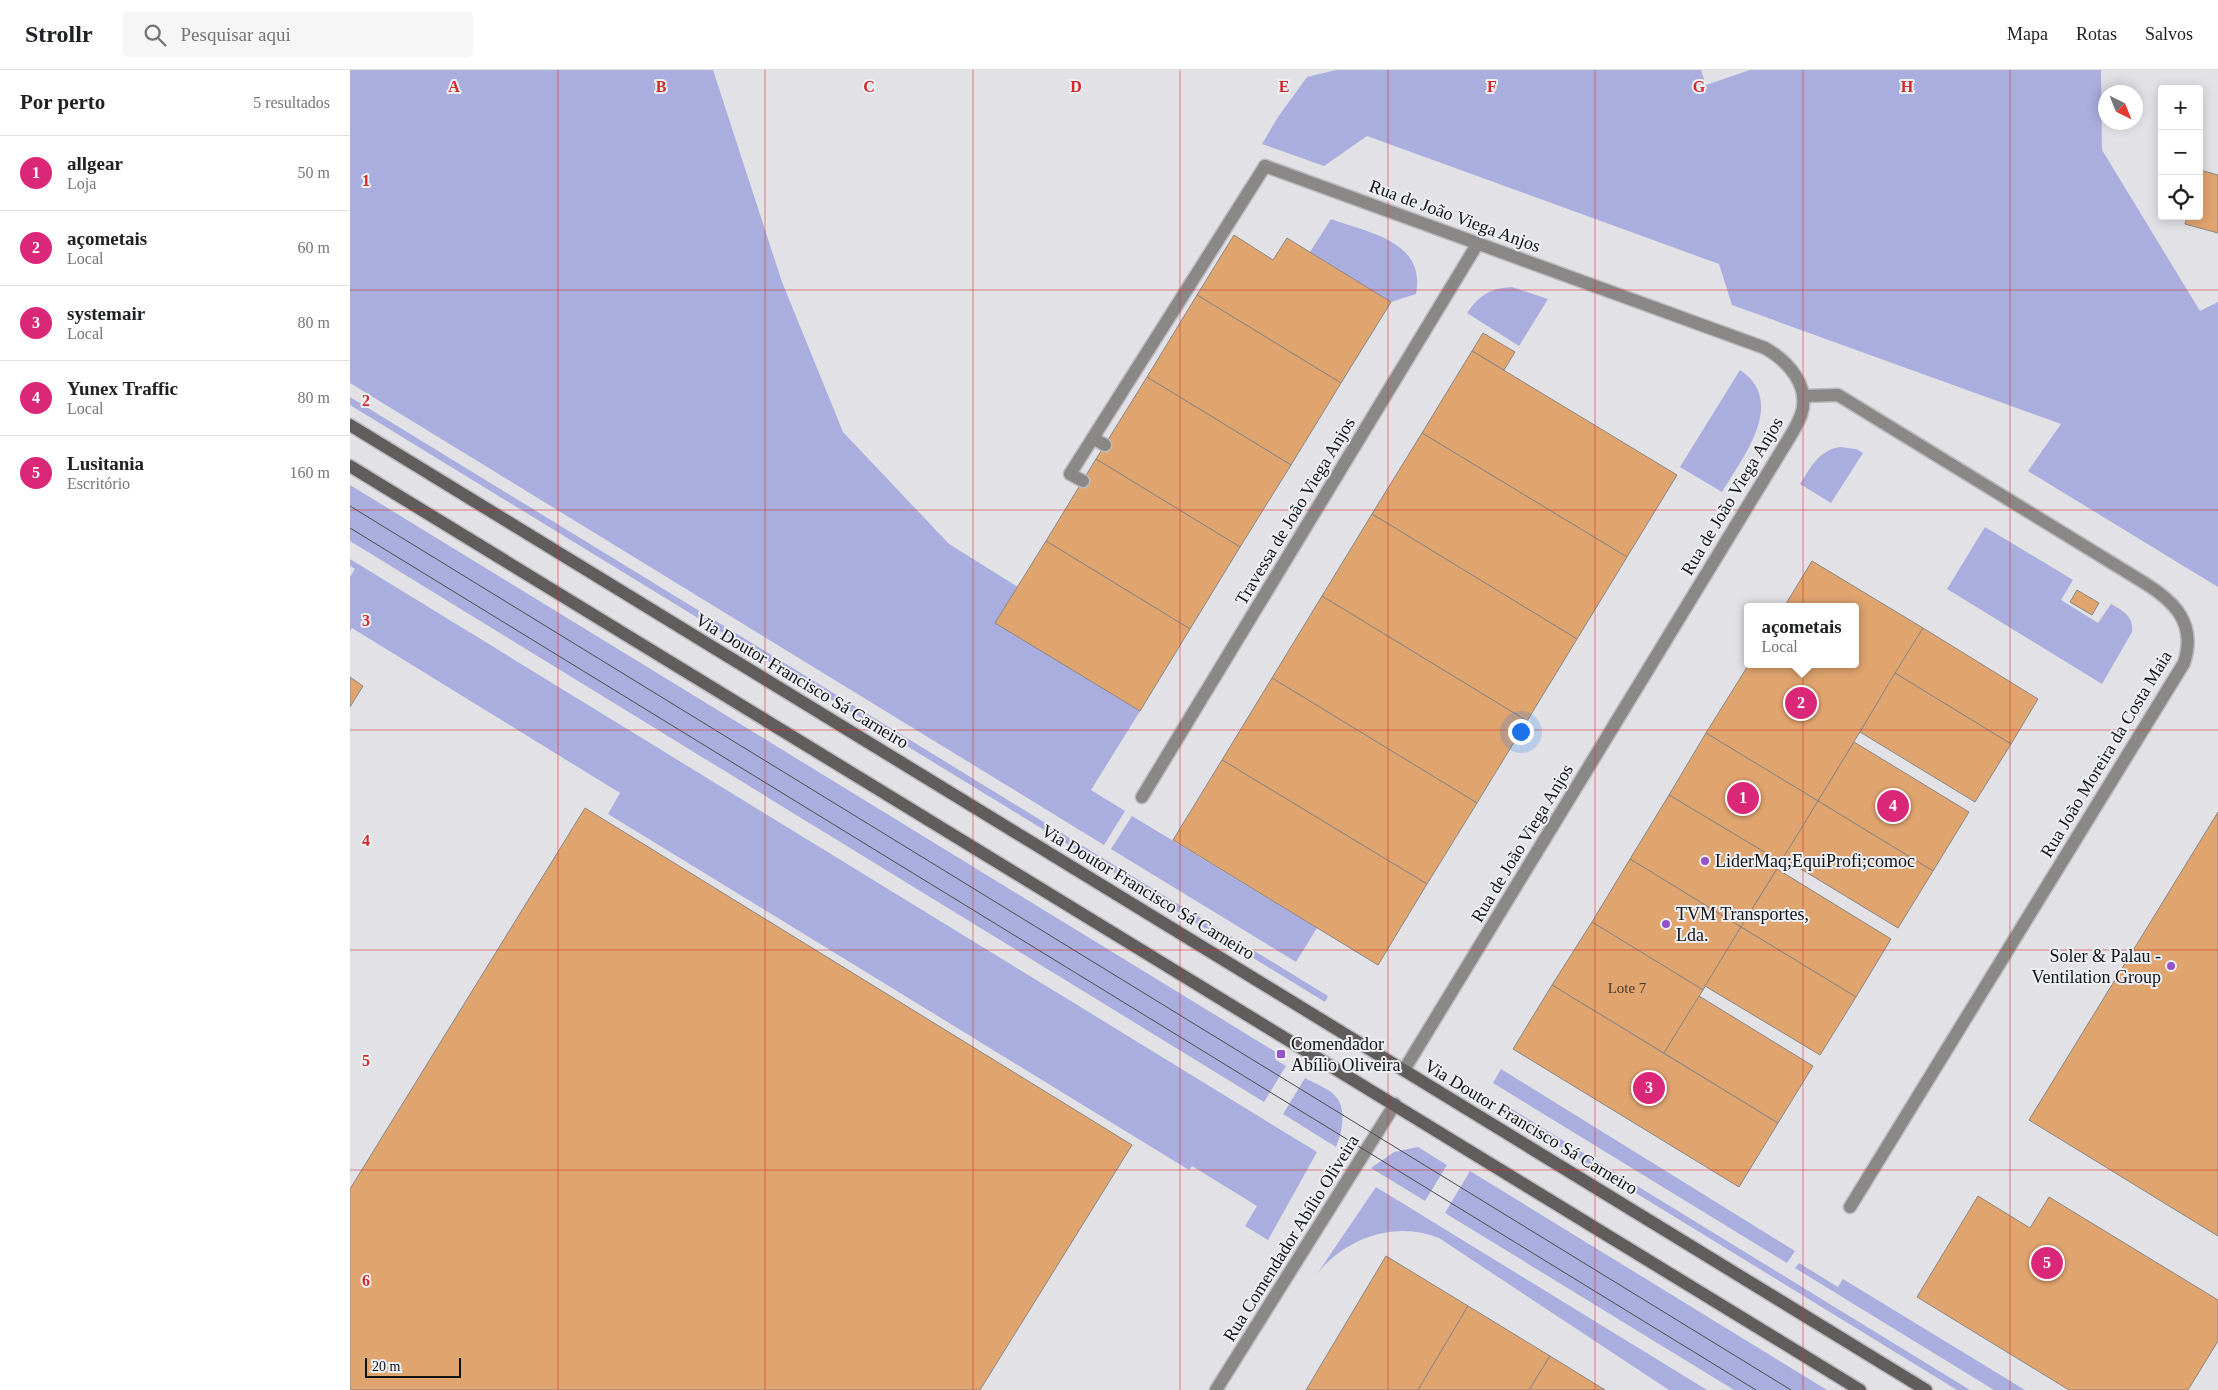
<!DOCTYPE html>
<html lang="pt">
<meta charset="utf-8">
<style>
:root{--surface:#fff;--page:#f6f6f6;--text:#202124;--muted:#757577;--line:#e0e0e0;--accent:#db2777}
body{margin:0;font-family:"Times New Roman",serif;background:var(--page);color:var(--text)}
.controls{position:absolute;right:15px;top:15px;display:grid;overflow:hidden;border-radius:5px;box-shadow:0 2px 12px #0003}
.controls button{width:45px;height:45px;display:grid;place-items:center;padding:0;border:0;border-bottom:1px solid var(--line);background:var(--surface);color:var(--text);font:25px sans-serif}
.compass{position:absolute;left:1748px;top:15px;width:45px;height:45px;border-radius:50%;background:var(--surface);box-shadow:0 2px 12px #0003;rotate:137deg}
.scale{position:absolute;left:15px;bottom:12px;width:96px;box-sizing:border-box;padding-left:5px;border:2px solid #131314;border-top:0;font-size:14px;line-height:18px;white-space:nowrap;color:#131314;-webkit-text-stroke:4px #eeeff3;paint-order:stroke}
.you{position:absolute;left:1170px;top:661px;width:18px;height:18px;margin:-12px;border:4px solid #fff;border-radius:50%;background:#1a73e8;box-shadow:0 0 0 8px #1a73e833}
.badge{display:grid;place-items:center;width:32px;height:32px;border-radius:50%;background:var(--accent);color:#fff;font-size:16px;font-weight:700}
.pin{position:absolute;translate:-50% -50%;border:2px solid #fff;box-shadow:0 1px 5px #0006}
.popup{position:absolute;left:1394px;top:533px;width:115px;height:65px;box-sizing:border-box;display:grid;place-content:center;border-radius:5px;background:var(--surface);filter:drop-shadow(0 1px 4px #0005);font-size:16px;white-space:nowrap;color:var(--muted)}
.popup b{font-size:19px;color:var(--text)}
.popup::after{content:'';position:absolute;left:50%;top:100%;margin-left:-10px;border:10px solid transparent;border-top-color:var(--surface)}
.list{margin:0;padding:0;list-style:none}
h2{display:flex;justify-content:space-between;align-items:center;height:65px;margin:0;padding:0 20px;font-size:21px}
h2 small{font-size:16px;font-weight:400;color:var(--muted)}
.list li{display:grid;grid-template-columns:32px 1fr auto;gap:15px;align-items:center;box-sizing:border-box;height:75px;padding:0 20px;border-top:1px solid var(--line)}
.list b{display:block;font-size:19px;white-space:nowrap}
.list p{margin:0;font-size:16px;white-space:nowrap;color:var(--muted)}
.list em{font-size:16px;font-style:normal;color:var(--muted)}
.icon{flex:none;width:28px;height:28px;fill:none;stroke:currentColor;stroke-width:2;stroke-linecap:round;stroke-linejoin:round}
.map{position:relative;flex:none;width:1868px;height:1320px;overflow:hidden}
header{display:flex;align-items:center;gap:30px;box-sizing:border-box;height:70px;padding:0 25px;background:var(--surface);border-bottom:1px solid var(--line)}
header strong{font-size:24px}
nav{display:flex;gap:28px;margin-inline-start:auto;font-size:18px}
.search{width:350px;height:45px;background:var(--page);display:flex;align-items:center;gap:12px;box-sizing:border-box;padding:0 18px;border-radius:5px;color:var(--muted);font-size:19px}
main{display:flex}
aside{flex:1;background:var(--surface)}
.map>svg:first-child{display:block}
.green{fill:#aaaede}
.building{fill:#e0a46f;stroke:#8a8683}
.lines{fill:none;stroke-linecap:round;stroke-linejoin:round}
.service-casing{stroke:#bcbcc0;stroke-width:15}
.minor-casing{stroke:#bcbcc0;stroke-width:15}
.secondary-casing{stroke:#bcbcc0;stroke-width:15}
.service{stroke:#8a8887;stroke-width:12}
.minor{stroke:#8a8887;stroke-width:12}
.secondary{stroke:#605d5c;stroke-width:12}
.tram{stroke:#4c4c4e;stroke-width:1}
.grid{fill:none;stroke:#d62828;stroke-width:1;stroke-opacity:0.55}
.poi-dot{fill:#9653c8;stroke:#eeeff3;stroke-width:2}
.labels{text-anchor:middle;dominant-baseline:central;stroke-width:4;stroke-linejoin:round;paint-order:stroke}
.number-label{font-size:15px;fill:#46372b}
.street-label{font-size:18px;fill:#131314;stroke:#eeeff3}
.poi-label{font-size:18px;fill:#131314;stroke:#eeeff3;text-anchor:start}
.grid-label{font-size:16px;text-anchor:middle;font-weight:bold;fill:#d62828;stroke:#eeeff3;stroke-width:4;stroke-linejoin:round;paint-order:stroke}
</style>
<header>
<strong>Strollr</strong>
<div class="search"><svg class="icon" aria-label="search" viewBox="0 0 24 24"><circle cx="10" cy="10" r="6"/><path d="M15 15l6 6"/></svg>Pesquisar aqui</div>
<nav><a>Mapa</a><a>Rotas</a><a>Salvos</a></nav>
</header>
<main>
<aside>
<h2>Por perto<small>5 resultados</small></h2>
<ul class="list">
<li><span class="badge">1</span><div><b>allgear</b><p>Loja</p></div><em>50 m</em></li>
<li><span class="badge">2</span><div><b>açometais</b><p>Local</p></div><em>60 m</em></li>
<li><span class="badge">3</span><div><b>systemair</b><p>Local</p></div><em>80 m</em></li>
<li><span class="badge">4</span><div><b>Yunex Traffic</b><p>Local</p></div><em>80 m</em></li>
<li><span class="badge">5</span><div><b>Lusitania</b><p>Escritório</p></div><em>160 m</em></li>
</ul>
</aside>
<div class="map">
<svg width="1868" height="1320" viewBox="0 0 1868 1320">
<rect width="100%" height="100%" fill="#e1e1e6"/>
<g class="green">
<polygon points="0,0 363,0 432,212 493,362 599,474 668,517 646,553 790,641 741,720 775,741 754,775 0,313"/>
<polygon points="986,0 1351,0 1356,15 1400,0 1751,0 1752,80 1850,241 1868,232 1868,517 1678,401 1711,354 1382,235 1369,194 1017,66 974,96 912,74 928,47 957,7"/>
<path d="M981,149C1019,163 1076,171 1066,224L1041,232L960,182Z"/>
<path d="M1162,217L1198,229L1169,276L1117,243C1129,225 1141,218 1162,217Z"/>
<path d="M1390,300C1438,332 1392,388 1372,422L1330,397Z"/>
<polygon points="0,327 978,926 975,932 0,335"/>
<path d="M1490,377L1506,379L1513,383L1481,433L1450,414C1461,397 1469,380 1490,377Z"/>
<polygon points="0,415 929,984 926,990 936,996 914,1032 0,471"/>
<path d="M1635,457L1723,510L1711,530L1748,553L1761,534C1772,540 1784,546 1782,562L1752,614L1597,519Z"/>
<polygon points="0,489 967,1082 918,1170 895,1156 907,1136 842,1096 839,1100 258,744 270,723 2,558 0,561 0,507 5,499 0,496"/>
<polygon points="782,746 967,858 946,892 761,779"/>
<polygon points="1151,999 1445,1181 1437,1193 1143,1013"/>
<path d="M955,1008C964,1013 980,1019 986,1027C997,1040 992,1063 986,1077L933,1044Z"/>
<polygon points="1160,1038 1620,1320 1607,1320 1157,1044"/>
<polygon points="1068,1077 1097,1095 1075,1131 1021,1098 1044,1082"/>
<polygon points="1120,1101 1477,1320 1384,1320 1095,1143"/>
<path d="M1026,1117L1357,1320H1319L1089,1168C1046,1150 995,1168 967,1204Z"/>
<polygon points="1449,1193 1488,1217 1493,1209 1675,1320 1644,1320 1445,1198"/>
</g>
<g class="building">
<polygon points="1850,100 1868,105 1868,163 1835,154 1837,146 1849,146"/>
<polygon points="884,165 923,190 937,168 1041,232 991,313 847,225"/>
<polygon points="847,225 991,313 941,395 797,307"/>
<polygon points="1133,263 1165,282 1154,300 1122,281"/>
<polygon points="1122,281 1327,405 1277,487 1072,363"/>
<polygon points="797,307 941,395 890,477 746,389"/>
<polygon points="1072,363 1277,487 1227,569 1022,444"/>
<polygon points="746,389 890,477 840,559 696,471"/>
<polygon points="1022,444 1227,569 1177,651 972,526"/>
<polygon points="696,471 840,559 790,641 645,553"/>
<polygon points="1462,491 1573,558 1468,731 1356,663 1399,594 1505,594 1505,537 1434,537"/>
<polygon points="1727,520 1749,533 1742,545 1720,532"/>
<polygon points="972,526 1177,651 1127,733 922,608"/>
<polygon points="1573,558 1688,629 1661,674 1545,603"/>
<polygon points="1545,603 1661,674 1625,732 1510,662"/>
<polygon points="0,607 13,616 0,637"/>
<polygon points="922,608 1127,733 1077,814 872,690"/>
<polygon points="1356,663 1468,731 1431,792 1319,725"/>
<polygon points="1504,672 1619,742 1583,801 1468,731"/>
<polygon points="872,690 1077,814 1028,895 823,770"/>
<polygon points="1319,725 1431,792 1391,857 1280,789"/>
<polygon points="1468,731 1583,801 1548,858 1433,788"/>
<polygon points="235,738 782,1075 630,1320 0,1320 0,1119"/>
<polygon points="1868,742 1868,1166 1679,1050"/>
<polygon points="1280,789 1391,857 1353,920 1242,852"/>
<polygon points="1427,799 1541,869 1506,927 1391,857"/>
<polygon points="1242,852 1353,920 1314,983 1202,915"/>
<polygon points="1391,857 1506,927 1470,985 1355,916"/>
<polygon points="1202,915 1428,1053 1389,1117 1163,979"/>
<polygon points="1349,926 1463,996 1428,1053 1314,983"/>
<polygon points="1628,1126 1680,1158 1699,1127 1868,1230 1868,1271 1838,1320 1719,1320 1567,1227"/>
<polygon points="1036,1186 1118,1236 1068,1320 956,1320"/>
<polygon points="1118,1236 1200,1286 1179,1320 1068,1320"/>
<polygon points="1200,1286 1255,1320 1179,1320"/>
</g>
<g class="lines">
<g class="service-casing">
<g id="service">
<polyline points="743,368 755,375"/>
<polyline points="733,411 720,404 915,96"/>
</g>
</g>
<g class="minor-casing">
<g id="minor">
<path d="M915,96L1415,278C1438,291 1461,316 1451,345C1446,359 1437,371 1430,383L1054,1000"/>
<path d="M1453,326L1488,325L1793,512C1824,531 1847,553 1834,593L1500,1137"/>
<polyline points="792,727 1128,173"/>
<polyline points="866,1320 1045,1034"/>
</g>
</g>
<g class="secondary-casing">
<g id="secondary">
<polyline points="0,355 1576,1320"/>
<polyline points="0,396 1510,1320"/>
</g>
</g>
<use href="#service" class="service"/>
<use href="#minor" class="minor"/>
<use href="#secondary" class="secondary"/>
<g class="tram">
<polyline points="0,436 1441,1320"/>
<polyline points="0,458 1406,1320"/>
</g>
</g>
<path class="grid" d="M208,0V1320M415,0V1320M623,0V1320M830,0V1320M1038,0V1320M1245,0V1320M1453,0V1320M1660,0V1320M0,220H1868M0,440H1868M0,660H1868M0,880H1868M0,1100H1868"/>
<g class="poi-dot">
<circle cx="1355" cy="791" r="5"/>
<circle cx="1316" cy="854" r="5"/>
<circle cx="1821" cy="896" r="5"/>
<rect x="926" y="979" width="10" height="10" rx="2.5"/>
</g>
<g class="labels">
<g class="number-label">
<text x="1277" y="918">Lote 7</text>
</g>
<g class="street-label">
<text transform="translate(1105 146) rotate(20)">Rua de João Viega Anjos</text>
<text transform="translate(1382 426) rotate(-59)">Rua de João Viega Anjos</text>
<text transform="translate(945 441) rotate(-59)">Travessa de João Viega Anjos</text>
<text transform="translate(452 611) rotate(31)">Via Doutor Francisco Sá Carneiro</text>
<text transform="translate(1756 684) rotate(-59)">Rua João Moreira da Costa Maia</text>
<text transform="translate(1172 773) rotate(-59)">Rua de João Viega Anjos</text>
<text transform="translate(798 822) rotate(31)">Via Doutor Francisco Sá Carneiro</text>
<text transform="translate(1181 1057) rotate(31)">Via Doutor Francisco Sá Carneiro</text>
<text transform="translate(941 1168) rotate(-58)">Rua Comendador Abílio Oliveira</text>
</g>
<g class="poi-label">
<text x="1365" y="791">LiderMaq;EquiProfi;comoc</text>
<text x="1326" y="844">TVM Transportes,<tspan x="1326" dy="21">Lda.</tspan></text>
<text x="1811" y="886" text-anchor="end">Soler &amp; Palau -<tspan x="1811" dy="21">Ventilation Group</tspan></text>
<text x="941" y="974">Comendador<tspan x="941" dy="21">Abílio Oliveira</tspan></text>
</g>
</g>
<g class="grid-label">
<text x="104" y="22">A</text>
<text x="311" y="22">B</text>
<text x="519" y="22">C</text>
<text x="726" y="22">D</text>
<text x="934" y="22">E</text>
<text x="1142" y="22">F</text>
<text x="1349" y="22">G</text>
<text x="1557" y="22">H</text>
<text x="16" y="116">1</text>
<text x="16" y="336">2</text>
<text x="16" y="556">3</text>
<text x="16" y="776">4</text>
<text x="16" y="996">5</text>
<text x="16" y="1216">6</text>
</g>
</svg>
<div class="controls">
<button>+</button>
<button>−</button>
<button><svg class="icon" aria-label="locate" viewBox="0 0 24 24"><circle cx="12" cy="12" r="6"/><path d="M12 2v4M12 18v4M2 12h4M18 12h4"/></svg></button>
</div>
<svg class="compass" viewBox="-18 -18 36 36"><path d="M0-13l5 13h-10z" fill="#e53935"/><path d="M0 13l5-13h-10z" fill="#757577"/></svg>
<div class="scale">20 m</div>
<div class="you"></div>
<div class="pin badge" style="left:1393px;top:728px">1</div>
<div class="pin badge" style="left:1451px;top:633px">2</div>
<div class="popup"><b>açometais</b>Local</div>
<div class="pin badge" style="left:1299px;top:1018px">3</div>
<div class="pin badge" style="left:1543px;top:736px">4</div>
<div class="pin badge" style="left:1697px;top:1193px">5</div>
</div>
</main>
